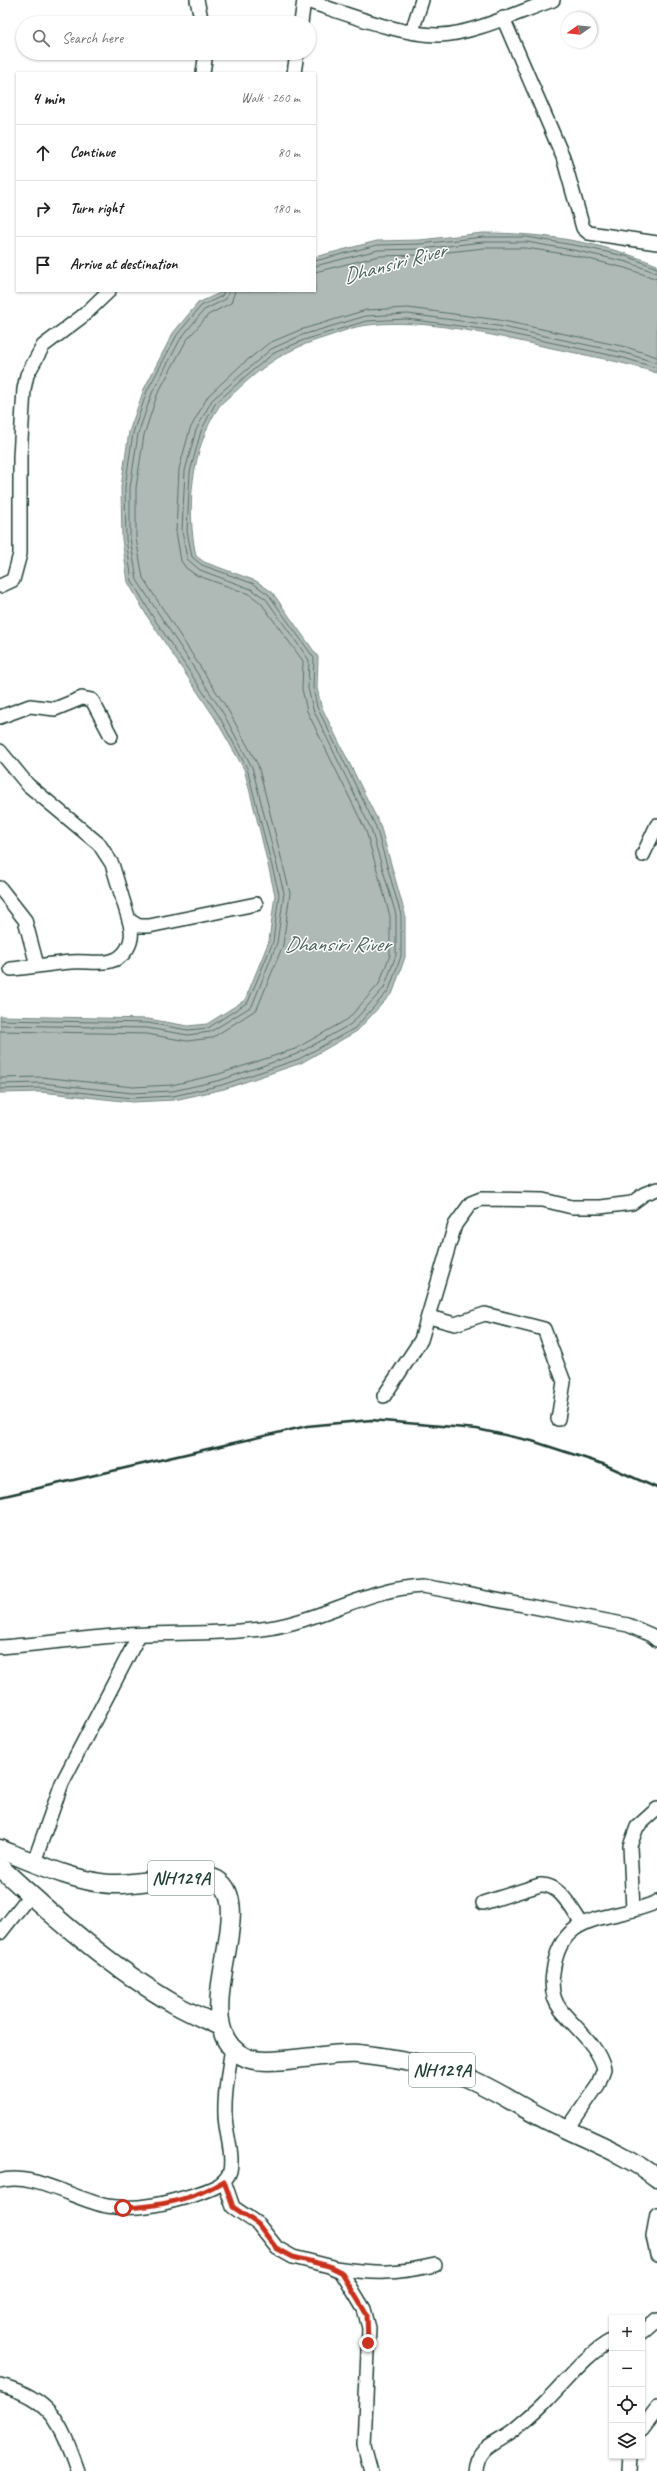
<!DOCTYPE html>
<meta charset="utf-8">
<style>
:root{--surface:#fff;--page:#f2f2f2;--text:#222;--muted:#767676;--line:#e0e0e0}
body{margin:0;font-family:Caveat,sans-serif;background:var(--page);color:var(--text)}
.controls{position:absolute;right:12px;bottom:12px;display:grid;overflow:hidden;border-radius:0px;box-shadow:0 1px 3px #0004}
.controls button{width:36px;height:36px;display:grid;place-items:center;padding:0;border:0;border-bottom:1px solid var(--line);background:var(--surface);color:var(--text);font:20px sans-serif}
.compass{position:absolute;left:561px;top:12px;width:36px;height:36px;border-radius:50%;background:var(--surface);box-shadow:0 1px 3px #0004;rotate:255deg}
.stop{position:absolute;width:12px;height:12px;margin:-9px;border:3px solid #c8321e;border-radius:50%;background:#fff}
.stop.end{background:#c8321e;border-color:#fff;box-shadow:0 1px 4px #0008}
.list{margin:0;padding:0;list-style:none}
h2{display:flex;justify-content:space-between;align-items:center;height:52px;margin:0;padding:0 16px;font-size:17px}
h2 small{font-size:13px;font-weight:400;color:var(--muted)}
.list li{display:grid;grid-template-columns:26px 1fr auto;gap:12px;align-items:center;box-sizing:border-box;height:56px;padding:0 16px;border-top:1px solid var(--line)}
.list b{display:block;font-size:15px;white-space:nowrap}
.list em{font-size:13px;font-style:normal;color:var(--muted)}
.icon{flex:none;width:22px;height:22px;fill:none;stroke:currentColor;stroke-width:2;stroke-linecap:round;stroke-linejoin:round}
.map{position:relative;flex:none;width:657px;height:2471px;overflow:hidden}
.search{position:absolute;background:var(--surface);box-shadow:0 1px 3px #0004;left:16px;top:16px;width:300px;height:44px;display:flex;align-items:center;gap:10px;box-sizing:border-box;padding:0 14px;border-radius:22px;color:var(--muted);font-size:15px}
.panel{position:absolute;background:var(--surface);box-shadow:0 1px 3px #0004;left:16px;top:72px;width:300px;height:220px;border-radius:0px}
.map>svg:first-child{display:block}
.water{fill:#afbab7;stroke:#758883}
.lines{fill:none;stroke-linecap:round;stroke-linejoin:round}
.shore{stroke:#596f68;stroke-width:1}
.minor-casing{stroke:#1f3d34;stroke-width:16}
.highway-casing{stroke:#1f3d34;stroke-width:21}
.minor{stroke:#fff;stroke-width:13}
.highway{stroke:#fff;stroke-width:18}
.rail{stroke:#1f3d34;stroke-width:2.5}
.route{stroke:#c8321e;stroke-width:5}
.labels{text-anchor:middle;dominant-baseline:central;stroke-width:3;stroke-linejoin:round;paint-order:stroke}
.shield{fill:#fff;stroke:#627771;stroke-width:1}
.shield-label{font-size:19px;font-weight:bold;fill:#1f3d34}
.water-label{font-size:21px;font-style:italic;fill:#4a625b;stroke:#fff}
</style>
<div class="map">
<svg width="657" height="2471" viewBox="0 0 657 2471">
<rect width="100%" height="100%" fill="#fff"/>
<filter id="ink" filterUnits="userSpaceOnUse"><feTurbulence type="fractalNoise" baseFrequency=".025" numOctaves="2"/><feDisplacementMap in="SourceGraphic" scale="8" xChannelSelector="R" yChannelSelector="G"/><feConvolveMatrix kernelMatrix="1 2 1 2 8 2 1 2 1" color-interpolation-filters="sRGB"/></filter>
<g filter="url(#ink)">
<path class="water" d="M483,233C543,233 601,242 657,265V373C621,361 584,355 547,347C491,335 426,318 368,325C354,326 339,333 326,337C287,349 266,363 236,391C230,396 222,402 218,408C191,450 186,509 196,556L204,562L256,581L272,592L318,657L317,688L321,706L380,825L405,914V957L393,992L357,1031L301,1063L224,1089L174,1100L132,1102L41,1092L0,1093V1016L148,1019L188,1026L207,1024L245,1000L269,941L275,895L261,835L244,769L215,718L147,616L128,582L122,539L121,487L129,432L144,389L173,333L198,303L224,291H315V257L377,241L420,240Z"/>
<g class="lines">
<g class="shore">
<polyline points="315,261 377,245 420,244 483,237 527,237 579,246 629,257 657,268"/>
<polyline points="315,266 378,250 421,249 483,242 527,242 578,251 627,262 657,273"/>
<polyline points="315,272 379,256 421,255 484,248 526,248 577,256 625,268 657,279"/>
<polyline points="0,1020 148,1023 188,1030 208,1028 248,1002 273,942 279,894 247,768 219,716 151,614 132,581 126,539 125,487 133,433 147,391 177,335 201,306 222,296 224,291"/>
<polyline points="0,1025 147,1028 188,1035 210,1032 252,1006 277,943 284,893 252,767 223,713 137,580 130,538 130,488 138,434 152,393 181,338 204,310 226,299 229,291"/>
<polyline points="0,1031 147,1034 187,1041 212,1038 257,1009 283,945 290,893 258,765 228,710 143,578 136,538 136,488 144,435 157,395 186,341 208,315 231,303 235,291"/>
<polyline points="0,1078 42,1077 133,1087 172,1085 219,1074 295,1049 348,1019 379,984 390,955 390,916 366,831 307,711 302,689 303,661 261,603 249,594 196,575 186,568 181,561 176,531 179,469 190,429 208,396 240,366 269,343 300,330 366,310 408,308 499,320 626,347 657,357"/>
<polyline points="0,1084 42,1083 132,1093 173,1091 221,1080 297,1054 351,1024 384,988 396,955 396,915 371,829 313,709 308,688 309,660 266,599 251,589 200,570 187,559 182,531 185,471 196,430 212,400 271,349 302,335 366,316 408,314 498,326 625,353 657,363"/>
<polyline points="0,1089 42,1088 132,1098 173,1096 222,1085 299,1059 355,1028 389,990 401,956 401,915 376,827 317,707 313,688 314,658 269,595 254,584 202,565 192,557 187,531 190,472 201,431 215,404 247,375 274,353 304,340 366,321 407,319 497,331 624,358 657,368"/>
</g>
<g class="minor-casing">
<g id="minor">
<polyline points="197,0 202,23"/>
<path d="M304,0C342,12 401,36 440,35C473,34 521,11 553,0"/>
<polyline points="503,18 563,157 583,228 589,233 657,243"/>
<polyline points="301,23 304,0"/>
<polyline points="412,31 422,0"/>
<polyline points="203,73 206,53"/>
<polyline points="294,73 297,53"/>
<polyline points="0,586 13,580 20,554 20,457 24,389 27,375 43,346 84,315 109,291"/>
<polyline points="0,717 30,706 55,709 82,698 92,700 111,736"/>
<polyline points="0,751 28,785 99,844 112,864 129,920 139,926 149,926 256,904"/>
<polyline points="643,855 657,825"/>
<polyline points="0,888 25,920 37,965"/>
<path d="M11,969C31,967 51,964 71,962C91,960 115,969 127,949C133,939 132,931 129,920"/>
<polyline points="429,1317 455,1324 485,1314 544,1329 564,1382 558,1419"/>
<polyline points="384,1396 421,1340 455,1225 471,1203 481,1199 543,1200 572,1207 600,1207 632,1203 644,1194 657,1189"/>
<path d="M0,1647C42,1644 84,1638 127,1635C174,1632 222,1635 269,1628C322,1620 369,1588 423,1586L628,1625L651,1635L657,1640"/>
<polyline points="34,1862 62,1783 139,1635"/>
<path d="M483,1903L540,1885C560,1883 572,1910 582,1924"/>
<polyline points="633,1910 630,1846 637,1827 657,1809"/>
<polyline points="0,1933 30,1895"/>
<path d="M567,2130L598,2085L604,2069C598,2045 576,2029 561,2010C552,1999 551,1986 553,1973C560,1908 611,1923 657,1902"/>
<path d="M0,2181C30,2171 76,2200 107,2206C137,2211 168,2203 197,2194C209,2190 226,2185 230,2171C234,2153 225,2132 225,2114C224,2092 229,2069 232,2047"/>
<polyline points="224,2181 233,2207 258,2224 277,2248 293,2257 329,2266 341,2271 364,2309 369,2328 364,2445 371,2471"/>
<polyline points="657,2214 653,2236 657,2255"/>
<path d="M335,2268C375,2274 395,2274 435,2265"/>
<polyline points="642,2333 657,2320"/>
<path d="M0,2385C53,2399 61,2424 78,2471"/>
<polyline points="642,2428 657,2408"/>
<path d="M475,2471C477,2445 497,2444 515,2429C525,2420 537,2411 547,2400C568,2379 586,2354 612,2340"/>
<polyline points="629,2471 630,2456"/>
</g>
</g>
<g class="highway-casing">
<g id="highway">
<path d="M0,1849C32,1862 81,1884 115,1884C138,1885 200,1870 217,1880C261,1907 180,2030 247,2058C269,2067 328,2052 358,2054C393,2058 430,2064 463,2076C494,2088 521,2108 551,2122C587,2140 625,2153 657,2178"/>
<path d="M0,1867C53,1916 113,1969 176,2005C190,2013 205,2019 220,2026"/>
</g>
</g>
<use href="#minor" class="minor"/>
<use href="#highway" class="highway"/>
<polyline class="rail" points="0,1497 307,1426 371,1420 477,1429 532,1441 603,1464 657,1488"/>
</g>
</g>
<g class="lines" filter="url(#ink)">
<path class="route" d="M123,2208C157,2207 195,2199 224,2181L233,2207L258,2224L276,2248L293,2257L329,2266L341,2272L367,2315L368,2343"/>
</g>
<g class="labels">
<g class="shield">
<rect x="148" y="1861" width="66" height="34" rx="3"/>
<rect x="409" y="2053" width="66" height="34" rx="3"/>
</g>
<g class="shield-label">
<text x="181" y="1878">NH129A</text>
<text x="442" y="2070">NH129A</text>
</g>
<g class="water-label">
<text transform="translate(394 263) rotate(-15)">Dhansiri River</text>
<text x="337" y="944">Dhansiri River</text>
</g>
</g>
</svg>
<div class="controls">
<button>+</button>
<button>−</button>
<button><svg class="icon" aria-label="locate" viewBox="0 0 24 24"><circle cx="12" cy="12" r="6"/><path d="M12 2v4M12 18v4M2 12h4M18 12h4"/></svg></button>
<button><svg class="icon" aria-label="layers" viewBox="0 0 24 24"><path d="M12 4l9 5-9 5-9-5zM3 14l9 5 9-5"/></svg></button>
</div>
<svg class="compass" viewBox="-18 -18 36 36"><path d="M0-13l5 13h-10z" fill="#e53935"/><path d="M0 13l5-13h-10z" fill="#767676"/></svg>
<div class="stop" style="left:123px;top:2208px"></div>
<div class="stop end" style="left:368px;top:2343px"></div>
<div class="search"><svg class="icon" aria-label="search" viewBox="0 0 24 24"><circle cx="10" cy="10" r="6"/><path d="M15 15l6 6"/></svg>Search here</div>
<section class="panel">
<h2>4 min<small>Walk · 260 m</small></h2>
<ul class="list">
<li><svg class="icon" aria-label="ahead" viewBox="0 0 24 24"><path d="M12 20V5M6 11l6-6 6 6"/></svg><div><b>Continue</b></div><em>80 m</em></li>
<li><svg class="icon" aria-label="right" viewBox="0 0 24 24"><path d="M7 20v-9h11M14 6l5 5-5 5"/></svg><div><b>Turn right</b></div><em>180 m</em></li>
<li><svg class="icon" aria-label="arrive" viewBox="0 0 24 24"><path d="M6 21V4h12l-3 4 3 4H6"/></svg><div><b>Arrive at destination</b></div></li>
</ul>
</section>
</div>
